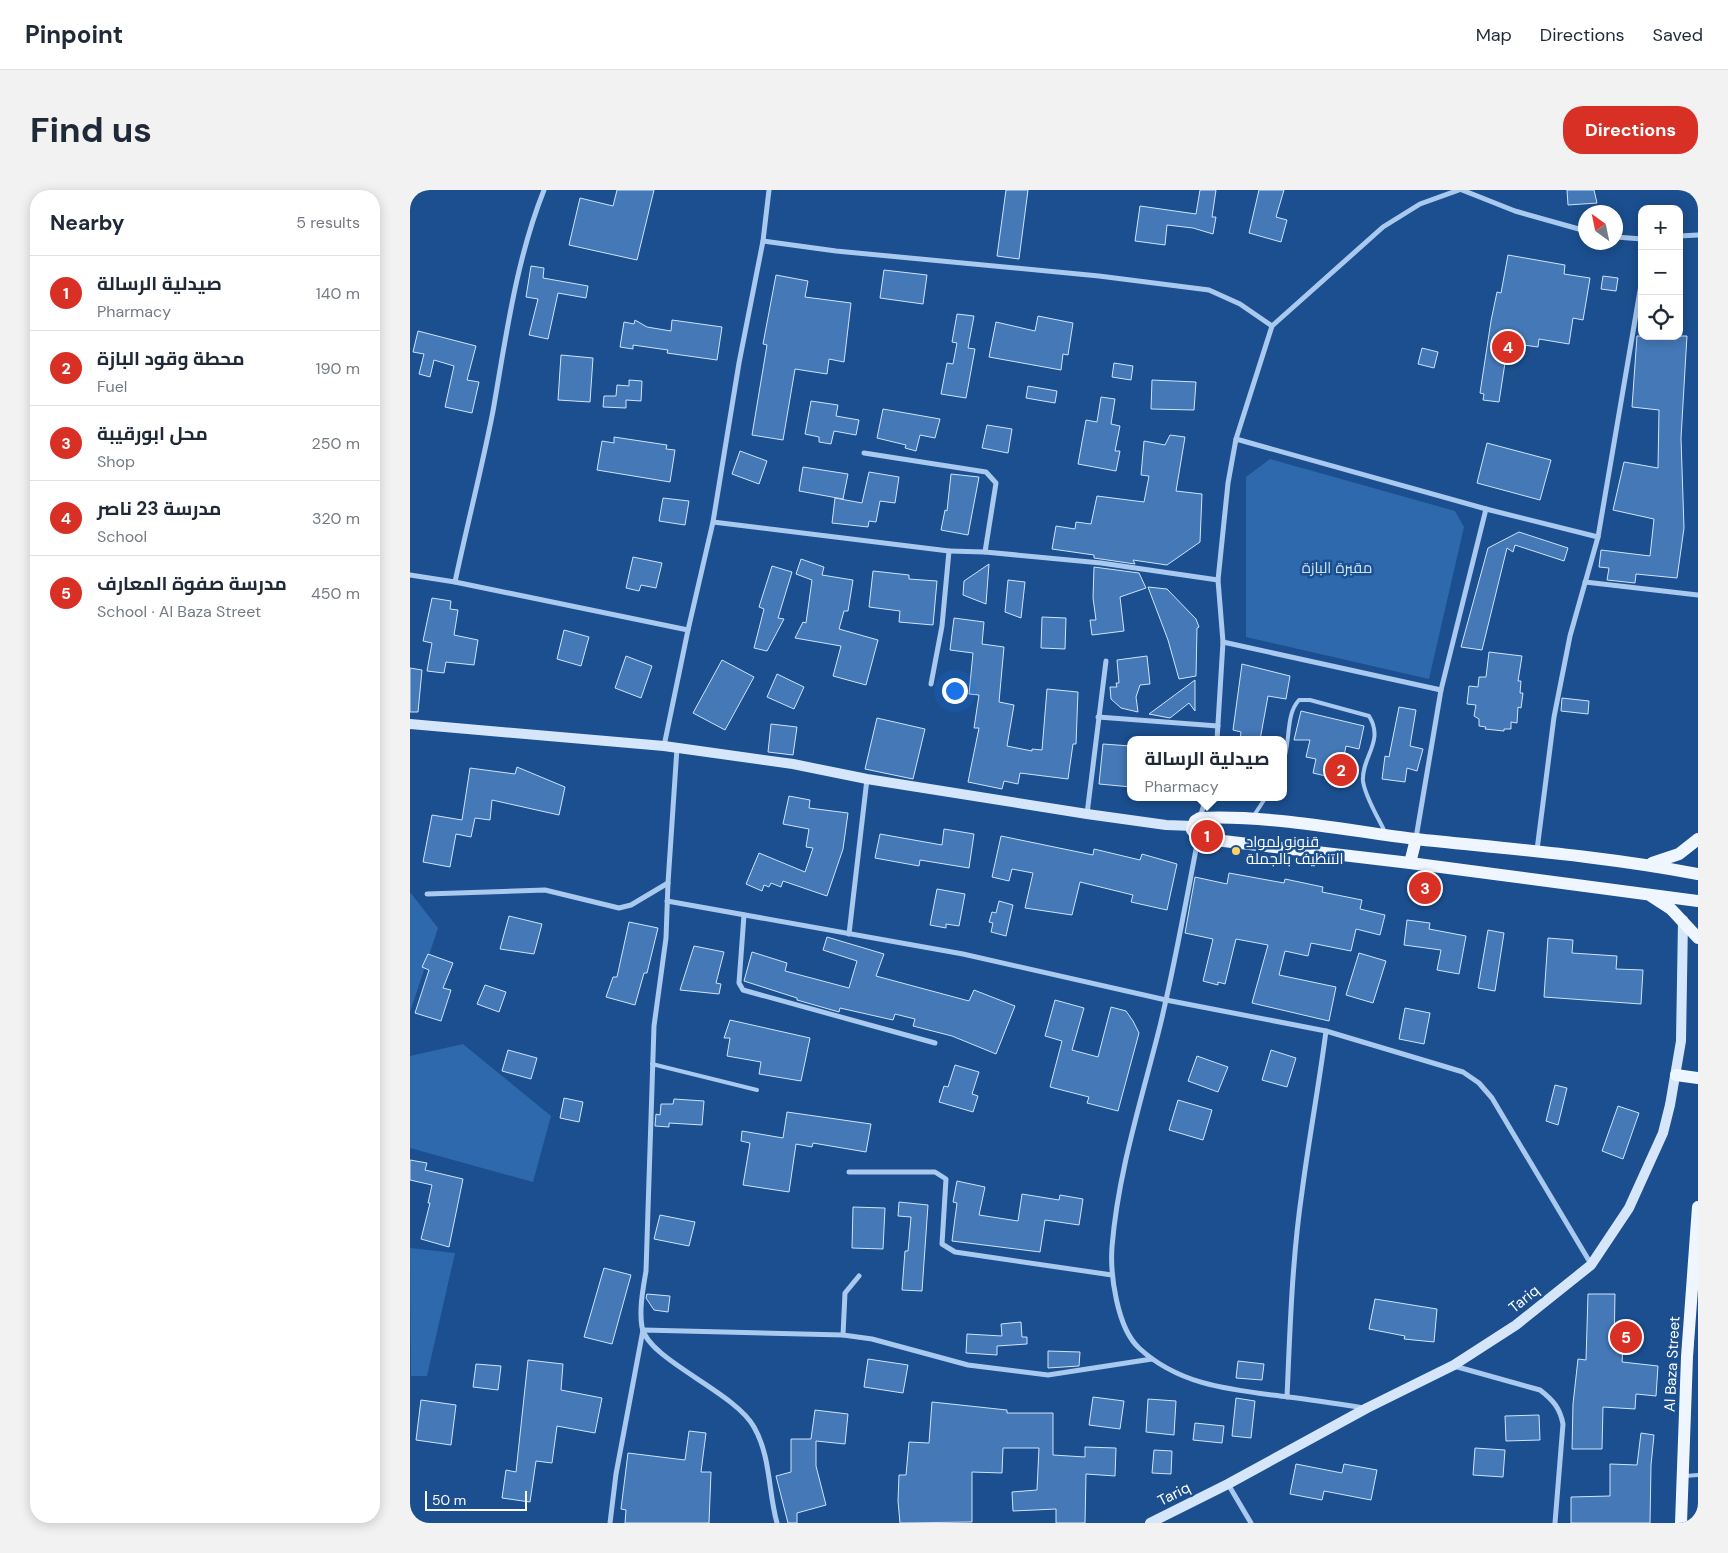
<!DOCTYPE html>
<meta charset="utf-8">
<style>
:root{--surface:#fff;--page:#f2f2f3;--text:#1f2937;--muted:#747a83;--line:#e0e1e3;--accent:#d93025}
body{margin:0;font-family:"DM Sans",Cairo,sans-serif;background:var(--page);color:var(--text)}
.controls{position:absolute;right:15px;top:15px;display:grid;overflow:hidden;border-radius:10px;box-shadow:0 2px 12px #0003}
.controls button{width:45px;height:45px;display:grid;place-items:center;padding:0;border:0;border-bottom:1px solid var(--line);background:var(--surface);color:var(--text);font:25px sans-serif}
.compass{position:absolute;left:1168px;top:15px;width:45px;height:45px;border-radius:50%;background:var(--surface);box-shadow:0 2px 12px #0003;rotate:327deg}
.scale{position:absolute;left:15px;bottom:12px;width:102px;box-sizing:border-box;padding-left:5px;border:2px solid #fff;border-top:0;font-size:14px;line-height:18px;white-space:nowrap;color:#fff;-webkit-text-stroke:4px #1b4f8f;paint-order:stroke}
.you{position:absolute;left:544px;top:500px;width:18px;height:18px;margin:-12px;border:4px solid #fff;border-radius:50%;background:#1a73e8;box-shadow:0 0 0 8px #1a73e833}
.badge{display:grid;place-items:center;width:32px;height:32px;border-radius:50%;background:var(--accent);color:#fff;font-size:16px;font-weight:700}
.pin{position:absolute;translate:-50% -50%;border:2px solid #fff;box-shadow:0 1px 5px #0006}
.popup{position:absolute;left:717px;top:546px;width:160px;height:65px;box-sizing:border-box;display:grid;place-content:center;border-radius:10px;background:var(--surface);filter:drop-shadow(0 1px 4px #0005);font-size:16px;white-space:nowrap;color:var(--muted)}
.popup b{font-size:19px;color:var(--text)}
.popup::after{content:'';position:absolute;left:50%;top:100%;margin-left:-10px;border:10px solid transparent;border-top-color:var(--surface)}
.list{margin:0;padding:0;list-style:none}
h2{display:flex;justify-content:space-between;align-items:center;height:65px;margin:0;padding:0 20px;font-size:21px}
h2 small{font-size:16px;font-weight:400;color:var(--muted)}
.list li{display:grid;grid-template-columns:32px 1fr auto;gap:15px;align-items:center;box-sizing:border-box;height:75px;padding:0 20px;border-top:1px solid var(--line)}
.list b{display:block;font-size:19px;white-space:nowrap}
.list p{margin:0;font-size:16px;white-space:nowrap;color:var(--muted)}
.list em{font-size:16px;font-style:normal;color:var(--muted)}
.icon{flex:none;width:28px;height:28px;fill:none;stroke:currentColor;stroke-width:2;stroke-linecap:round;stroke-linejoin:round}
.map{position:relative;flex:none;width:1288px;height:1333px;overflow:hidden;border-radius:20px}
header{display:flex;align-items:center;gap:30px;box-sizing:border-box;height:70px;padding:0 25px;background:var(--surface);border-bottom:1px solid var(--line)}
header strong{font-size:24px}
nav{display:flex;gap:28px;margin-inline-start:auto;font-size:18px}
.intro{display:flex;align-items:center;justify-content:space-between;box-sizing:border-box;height:120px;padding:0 30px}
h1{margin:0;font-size:35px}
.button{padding:12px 22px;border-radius:20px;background:var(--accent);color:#fff;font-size:18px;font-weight:700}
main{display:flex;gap:30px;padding:0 30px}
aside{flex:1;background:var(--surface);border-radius:20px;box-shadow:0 2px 12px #0003}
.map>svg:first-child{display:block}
.green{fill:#2e69ad}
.building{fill:#4478b7;stroke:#cfe3fa}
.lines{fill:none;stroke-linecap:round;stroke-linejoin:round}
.service{stroke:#a9c9ee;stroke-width:4}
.minor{stroke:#a9c9ee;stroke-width:5}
.secondary{stroke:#d6e6fa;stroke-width:10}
.primary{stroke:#f0f6ff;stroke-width:12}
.poi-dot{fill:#ffd166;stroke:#1b4f8f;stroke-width:2}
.labels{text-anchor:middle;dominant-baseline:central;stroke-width:5;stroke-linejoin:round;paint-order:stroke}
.park-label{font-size:15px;fill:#cfe3fa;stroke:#1b4f8f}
.poi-label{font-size:15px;fill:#fff;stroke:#1b4f8f;text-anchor:start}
.street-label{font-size:15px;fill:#fff;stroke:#1b4f8f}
</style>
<header>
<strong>Pinpoint</strong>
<nav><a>Map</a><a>Directions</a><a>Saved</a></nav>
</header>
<div class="intro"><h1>Find us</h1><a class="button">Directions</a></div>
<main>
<aside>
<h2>Nearby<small>5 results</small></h2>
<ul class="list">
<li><span class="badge">1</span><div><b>صيدلية الرسالة</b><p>Pharmacy</p></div><em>140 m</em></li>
<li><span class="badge">2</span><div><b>محطة وقود البازة</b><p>Fuel</p></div><em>190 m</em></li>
<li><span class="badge">3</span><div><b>محل ابورقيبة</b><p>Shop</p></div><em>250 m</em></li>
<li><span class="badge">4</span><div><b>مدرسة 23 ناصر</b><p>School</p></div><em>320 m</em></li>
<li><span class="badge">5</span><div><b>مدرسة صفوة المعارف</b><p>School · Al Baza Street</p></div><em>450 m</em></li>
</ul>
</aside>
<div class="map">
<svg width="1288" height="1333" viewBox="0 0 1288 1333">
<rect width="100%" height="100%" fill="#1b4f8f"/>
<g class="green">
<polygon points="860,269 1045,321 1054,337 1019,489 836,447 836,287"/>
<polygon points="0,702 28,738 0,822"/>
<polygon points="53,854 141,926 123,992 0,958 0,866"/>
<polygon points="0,1058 45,1063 17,1186 1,1186"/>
</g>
<g class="building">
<polygon points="207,0 244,0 227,70 159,55 170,8 203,16"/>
<polygon points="596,0 618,0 609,69 587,66"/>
<polygon points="790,0 806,0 802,27 806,27 803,44 783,38 757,35 755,55 725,51 730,16 786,24"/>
<polygon points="849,0 874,0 866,27 877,30 871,52 839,43"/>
<polygon points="1157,0 1184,0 1187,13 1158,15"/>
<polygon points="1098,65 1155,75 1154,84 1180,88 1173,130 1163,128 1159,154 1129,149 1128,157 1098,153 1089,212 1073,210 1074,204 1070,203 1081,131 1087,102 1091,103"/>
<polygon points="121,76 134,78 133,88 178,96 176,108 148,103 138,149 119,145 128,109 116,107"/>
<polygon points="474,80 517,85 513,114 470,108"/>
<polygon points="366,85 398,91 395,107 441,113 434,172 419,169 417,184 385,179 373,250 342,245 357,155 353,154"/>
<polygon points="1193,86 1208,88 1206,101 1191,99"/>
<polygon points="547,124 564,126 558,158 565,159 556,208 531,204 537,173 543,174 547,153 542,152"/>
<polygon points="628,126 663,133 658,165 653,164 651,180 579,167 586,132 625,141"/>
<polygon points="225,130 237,137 261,141 262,130 312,137 307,170 257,163 258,160 223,155 223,159 210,157 214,132 224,134"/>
<polygon points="8,141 66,156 57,190 69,192 62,223 35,217 44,176 24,170 20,187 9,184 14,164 3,162"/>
<polygon points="1227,146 1277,146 1276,162 1271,248 1274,338 1267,388 1226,384 1225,393 1197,390 1199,378 1189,377 1191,360 1240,366 1244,329 1203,320 1214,272 1248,278 1249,220 1222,217"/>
<polygon points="1012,158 1028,162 1024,178 1008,174"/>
<polygon points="151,165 183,168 180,212 148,210"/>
<polygon points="704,173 723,176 721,190 702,187"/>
<polygon points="219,190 232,191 231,211 216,210 216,218 193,217 194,206 206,206 207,195 219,196"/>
<polygon points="742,190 786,192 784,220 741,219"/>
<polygon points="618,196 647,201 645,213 616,208"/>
<polygon points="691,207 705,209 701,234 710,236 705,261 710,261 706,281 668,274 676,230 687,232"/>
<polygon points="401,211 428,215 426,226 449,230 446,245 424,241 421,254 409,252 409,247 395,244"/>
<polygon points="473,219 530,229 525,248 510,245 506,261 495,258 496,255 467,248"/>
<polygon points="577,235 602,239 598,263 572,258"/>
<polygon points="760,245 775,247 766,301 792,304 790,352 757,375 723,370 725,374 684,368 684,365 642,359 646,336 665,339 666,332 681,334 687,306 734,312 739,286 731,285 734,251 755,255"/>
<polygon points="204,247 257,255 256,259 265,260 260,292 187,280 192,251 204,253"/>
<polygon points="1077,253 1141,270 1130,310 1067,293"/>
<polygon points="330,261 357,271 349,294 322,284"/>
<polygon points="393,277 438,284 433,309 389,301"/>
<polygon points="459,282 489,287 485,313 470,311 466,332 459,331 458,337 422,333 425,308 452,313"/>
<polygon points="541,284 569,287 558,345 531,340 535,320 537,321"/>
<polygon points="253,308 279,311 275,335 249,331"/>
<polygon points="1109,342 1158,358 1154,371 1105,355 1103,362 1097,358 1072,460 1051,457 1078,358"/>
<polygon points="223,367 252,373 246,398 231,395 229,401 216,398"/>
<polygon points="391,369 414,377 412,385 443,390 438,421 434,421 429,439 468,450 456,495 423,486 431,456 385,448 393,432 396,433 402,390 386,384"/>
<polygon points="579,374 576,414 553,405 554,391"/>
<polygon points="362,376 382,382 368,428 374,429 357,461 344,458 354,419 349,417"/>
<polygon points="684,377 729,383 736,398 710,407 714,441 682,445 680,430 686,430 683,408"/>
<polygon points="463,381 499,385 499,389 527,391 523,435 489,432 490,421 459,417"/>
<polygon points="598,390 615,392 611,428 595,422"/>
<polygon points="738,397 757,399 786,429 789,437 787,438 786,486 769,489 758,450"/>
<polygon points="22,408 41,411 40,419 48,420 44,445 68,450 64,475 36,472 34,483 17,481 22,453 13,451"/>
<polygon points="632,427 656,428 655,459 631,458"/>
<polygon points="544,428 574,432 572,454 594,457 589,512 604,515 597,556 622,561 622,559 632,560 637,499 668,502 666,554 663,554 658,589 610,583 608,594 594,591 592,599 558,592 569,538 564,538 569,505 559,504 563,463 540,460"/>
<polygon points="154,440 179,447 171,476 147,469"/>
<polygon points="1079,462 1112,466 1108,491 1111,491 1110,503 1113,503 1111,518 1108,517 1107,533 1101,532 1101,539 1094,539 1094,541 1075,539 1076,537 1069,536 1069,529 1064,526 1066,515 1057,514 1059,496 1068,497 1069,487 1076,487"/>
<polygon points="216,466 242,476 231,508 205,498"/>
<polygon points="737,466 740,494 730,495 726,507 728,522 711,518 701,509 700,497 707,497 706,493 709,493 707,470"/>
<polygon points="312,470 344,487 315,540 283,523"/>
<polygon points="832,474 880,486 876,509 858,506 850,550 830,550 831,542 823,540"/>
<polygon points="0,478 12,480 8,522 0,522"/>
<polygon points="367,484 394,497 384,519 357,507"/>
<polygon points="785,490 785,521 779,513 760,528 739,524"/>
<polygon points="1152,508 1179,511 1178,524 1151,521"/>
<polygon points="989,517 1006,520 1000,556 1013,559 1007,581 997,578 995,592 972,589 975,566 979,567"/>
<polygon points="891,521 954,536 949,559 936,556 932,575 923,573 920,587 903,583 906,569 896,567 900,550 884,550"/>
<polygon points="467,528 515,539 503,589 455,579"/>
<polygon points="361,534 387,537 383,565 358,562"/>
<polygon points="693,554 721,556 721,597 689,594"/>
<polygon points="107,577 155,597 149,625 82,610 80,630 65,628 61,647 46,644 40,677 13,672 22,625 52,630 60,578 105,584"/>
<polygon points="379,606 400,610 399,618 438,623 433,659 417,706 373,691 371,697 361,693 359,697 354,695 352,701 336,694 349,663 395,682 403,658 396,657 399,639 373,634"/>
<polygon points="534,639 564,644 559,678 510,670 509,676 465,668 470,644 532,655"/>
<polygon points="591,646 683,665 684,659 730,670 732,664 767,674 757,720 721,712 723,705 670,692 662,725 615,718 623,683 602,679 599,691 582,687"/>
<polygon points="819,683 874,693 875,689 913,697 912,702 952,710 950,719 975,725 970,745 946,739 941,761 901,753 898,766 875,761 869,785 926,797 919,831 842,813 858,755 826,749 815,794 808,792 808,795 793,791 803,749 775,743 785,687 817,694"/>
<polygon points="527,699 555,704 549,736 536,734 536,738 520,735"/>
<polygon points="589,711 603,715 596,746 581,742 583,733 579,732 582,722 586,723"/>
<polygon points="99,726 132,734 124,764 90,759"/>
<polygon points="997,730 1020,733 1019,739 1056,746 1049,784 1027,780 1031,760 994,755"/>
<polygon points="219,732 248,738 237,783 234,783 225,815 196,807 203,787 207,787"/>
<polygon points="1078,740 1094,743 1085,801 1068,798"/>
<polygon points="417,747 474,764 466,786 559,811 564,800 605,816 586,864 542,846 503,836 505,829 485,824 483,830 430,818 429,822 387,810 387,808 334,791 342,762 377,773 375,781 439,798 447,771 413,760"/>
<polygon points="1138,748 1163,750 1162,763 1207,766 1206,779 1233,780 1231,814 1134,807"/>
<polygon points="284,756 314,762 306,793 311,794 309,804 270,800"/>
<polygon points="949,763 976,771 963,813 936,805"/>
<polygon points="18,764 43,773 33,798 41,800 31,831 5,823 19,780 12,777"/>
<polygon points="75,795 96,802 89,822 67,814"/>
<polygon points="645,810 674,818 662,860 688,867 701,817 716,821 723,831 729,843 708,921 677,913 679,907 640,897 652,851 635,846"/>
<polygon points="995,818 1020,823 1014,854 989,849"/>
<polygon points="320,830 400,848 391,891 349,884 351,872 317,866 320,848 314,848"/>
<polygon points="98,860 127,868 121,889 92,881"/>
<polygon points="861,860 886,868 877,897 852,890"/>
<polygon points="787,866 818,877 808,902 778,891"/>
<polygon points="545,875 569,882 562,904 568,906 563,922 529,912 534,896 538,897"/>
<polygon points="1145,895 1157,898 1148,935 1136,931"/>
<polygon points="154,908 173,912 169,932 150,928"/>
<polygon points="264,909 294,911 292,935 259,933 259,937 245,936 246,924 250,925 251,914 263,914"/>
<polygon points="768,910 802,920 793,950 759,940"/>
<polygon points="1208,916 1229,923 1213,969 1192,961"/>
<polygon points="377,922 461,934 456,962 403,953 402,957 386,954 379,1002 333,995 340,953 331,951 332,941 373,948"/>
<polygon points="0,970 17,973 15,980 53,989 39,1057 11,1049 20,1013 18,1013 22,995 0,990"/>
<polygon points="547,991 575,997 569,1025 608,1031 612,1004 649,1010 650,1005 673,1009 669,1035 635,1030 630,1062 542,1051 547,1013 543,1012"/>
<polygon points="489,1012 518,1015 512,1101 492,1100 495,1061 498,1061 501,1027 488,1026"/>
<polygon points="443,1017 475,1018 473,1059 442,1058"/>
<polygon points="250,1025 285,1032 279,1056 244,1049"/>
<polygon points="194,1078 221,1085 202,1154 174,1147"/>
<polygon points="237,1104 260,1106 258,1122 244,1120 236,1108"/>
<polygon points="1178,1104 1205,1104 1204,1159 1213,1159 1212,1172 1248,1176 1246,1206 1226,1204 1225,1219 1193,1217 1192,1259 1162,1259 1163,1214 1168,1169 1176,1170"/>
<polygon points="965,1109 1027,1119 1024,1152 994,1149 995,1146 959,1139"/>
<polygon points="611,1132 612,1147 617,1147 617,1154 587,1156 587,1165 556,1163 557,1144 592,1146 591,1134"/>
<polygon points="638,1161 670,1162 669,1176 638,1178"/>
<polygon points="458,1169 498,1175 493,1203 454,1197"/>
<polygon points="118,1170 153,1174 151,1200 192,1208 185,1243 147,1236 142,1273 126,1271 120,1312 92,1308 96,1280 106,1282"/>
<polygon points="828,1171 854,1174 852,1190 826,1188"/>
<polygon points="66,1174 91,1176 88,1200 63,1197"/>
<polygon points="683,1207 714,1211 710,1239 679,1235"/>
<polygon points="826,1208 845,1211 841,1248 822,1246"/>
<polygon points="738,1209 766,1211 764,1245 736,1242"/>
<polygon points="11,1210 46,1215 41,1255 6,1250"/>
<polygon points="522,1212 597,1220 597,1223 643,1223 643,1265 675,1267 675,1257 706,1258 705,1286 676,1284 675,1333 646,1333 646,1319 603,1321 602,1302 627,1300 629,1258 593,1258 592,1283 562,1282 562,1332 490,1333 488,1311 489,1285 496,1285 499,1252 519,1253"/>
<polygon points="405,1220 438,1224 435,1254 406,1251 406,1276 416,1315 387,1323 387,1333 378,1333 366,1286 381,1282 381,1249 401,1249"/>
<polygon points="1129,1225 1130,1250 1096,1251 1095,1226"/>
<polygon points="785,1233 814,1236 812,1253 783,1250"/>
<polygon points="279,1241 296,1243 291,1282 301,1282 299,1333 215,1333 216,1320 211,1319 218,1263 275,1270"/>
<polygon points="1231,1243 1244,1245 1241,1275 1240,1333 1161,1333 1161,1307 1200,1306 1200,1274 1227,1275"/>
<polygon points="1065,1258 1095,1260 1093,1287 1063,1285"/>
<polygon points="744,1260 762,1261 761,1284 742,1283"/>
<polygon points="886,1274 932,1283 934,1274 967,1280 961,1310 914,1301 912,1310 880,1304"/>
</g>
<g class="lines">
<g class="service">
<path d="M873,572C881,552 875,525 889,510H900L959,526C975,551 951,568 953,591C955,607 968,627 975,642"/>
<polyline points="843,627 856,607"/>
<polyline points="242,874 347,900"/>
<polyline points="1275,1286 1288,1285"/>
</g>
<g class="minor">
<polyline points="1052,0 1105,21 1176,41"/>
<polyline points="1269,46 1288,45"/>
<polyline points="1206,47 1232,49"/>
<polyline points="353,51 426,61 689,86 799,100 830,114 862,136"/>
<polyline points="826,249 1076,319"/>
<polyline points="454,263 576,282 586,293 575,362 691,373 808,390"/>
<polyline points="303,332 539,361 532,436 521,494"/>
<polyline points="539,361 575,362"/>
<polyline points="0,385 45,392 278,440"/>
<path d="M45,392C57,335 72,278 83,221C96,147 106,70 134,0"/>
<polyline points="1175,392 1288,405"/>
<polyline points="813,452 1031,500"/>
<polyline points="688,527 808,536"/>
<polyline points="807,550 813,452 808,390 818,293 826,249 862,136 973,37 1010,14 1049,0"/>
<polyline points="254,556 278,440 303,332 329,173 353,51 359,0"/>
<path d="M267,558L258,693L256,748L244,836L236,1081C233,1099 229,1119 232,1137C238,1170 324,1201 344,1237C361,1267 358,1301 367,1333"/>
<polyline points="677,624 696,471"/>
<polyline points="790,628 796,607"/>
<polyline points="1006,648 1031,500 1076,319 1188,347"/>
<path d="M788,649C776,711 765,774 750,836C732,908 708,982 702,1057C700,1084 707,1138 729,1158C771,1197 825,1200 878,1207C904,1210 929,1214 954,1218"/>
<polyline points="1127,660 1144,527 1160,446 1188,347 1232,89"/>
<polyline points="17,704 135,700 209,718 221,715 258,693"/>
<polyline points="257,711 553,764 756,810 916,841 1053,882 1069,893 1082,908 1181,1074"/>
<polyline points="334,725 329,793 333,800 525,853"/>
<polyline points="439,744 457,589"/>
<polyline points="439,982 525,982 536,989 532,1054 545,1062 702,1085"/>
<polyline points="449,1086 435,1103 433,1145 462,1149 558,1175 638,1185 742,1169"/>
<path d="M1044,1176L1130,1200C1143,1210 1150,1218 1153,1234L1145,1333"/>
<path d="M877,1207C880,1139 882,1070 892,1002C899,948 909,895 916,841"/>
<polyline points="818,1294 841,1333"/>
<polyline points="200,1333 206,1284 233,1140 433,1145"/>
</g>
<g class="secondary">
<polyline points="0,534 254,556 383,574 457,589 677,624 756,635 783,636"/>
<polyline points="740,1333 818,1294 957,1218 1044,1175 1106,1135 1181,1075 1219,1018 1253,943 1260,915 1271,851 1273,730"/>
</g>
<g class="primary">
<polyline points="1000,673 1006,649"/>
<polyline points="1242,673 1269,664 1288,649"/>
<path d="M1288,684C1194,666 1100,659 1005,649C934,640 862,625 790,628L785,631L782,640L788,648L1000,673L1288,711"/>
<polyline points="1241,706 1261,719 1288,748"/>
<polyline points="1266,885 1288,888"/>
<polyline points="1271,1333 1277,1167 1288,1017"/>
</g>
</g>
<circle class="poi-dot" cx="826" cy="661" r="5"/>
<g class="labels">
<g class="park-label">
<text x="927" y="378">مقبرة البازة</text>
</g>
<g class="poi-label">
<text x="836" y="652">قنونو لمواد<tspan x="836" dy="17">التنظيف بالجملة</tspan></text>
</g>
<g class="street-label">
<text transform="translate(1114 1109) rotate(-39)">Tariq</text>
<text transform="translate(1262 1174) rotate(-87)">Al Baza Street</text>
<text transform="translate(764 1304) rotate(-27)">Tariq</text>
</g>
</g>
</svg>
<div class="controls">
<button>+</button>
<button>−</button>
<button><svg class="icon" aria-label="locate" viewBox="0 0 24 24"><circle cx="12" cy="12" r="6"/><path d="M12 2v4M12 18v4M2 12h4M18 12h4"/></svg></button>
</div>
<svg class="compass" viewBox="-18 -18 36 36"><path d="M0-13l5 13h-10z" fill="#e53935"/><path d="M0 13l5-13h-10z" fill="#747a83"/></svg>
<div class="scale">50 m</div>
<div class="you"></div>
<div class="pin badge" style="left:797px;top:646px">1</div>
<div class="popup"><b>صيدلية الرسالة</b>Pharmacy</div>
<div class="pin badge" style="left:931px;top:580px">2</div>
<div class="pin badge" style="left:1015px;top:698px">3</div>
<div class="pin badge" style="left:1098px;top:157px">4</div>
<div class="pin badge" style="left:1216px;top:1147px">5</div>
</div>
</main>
